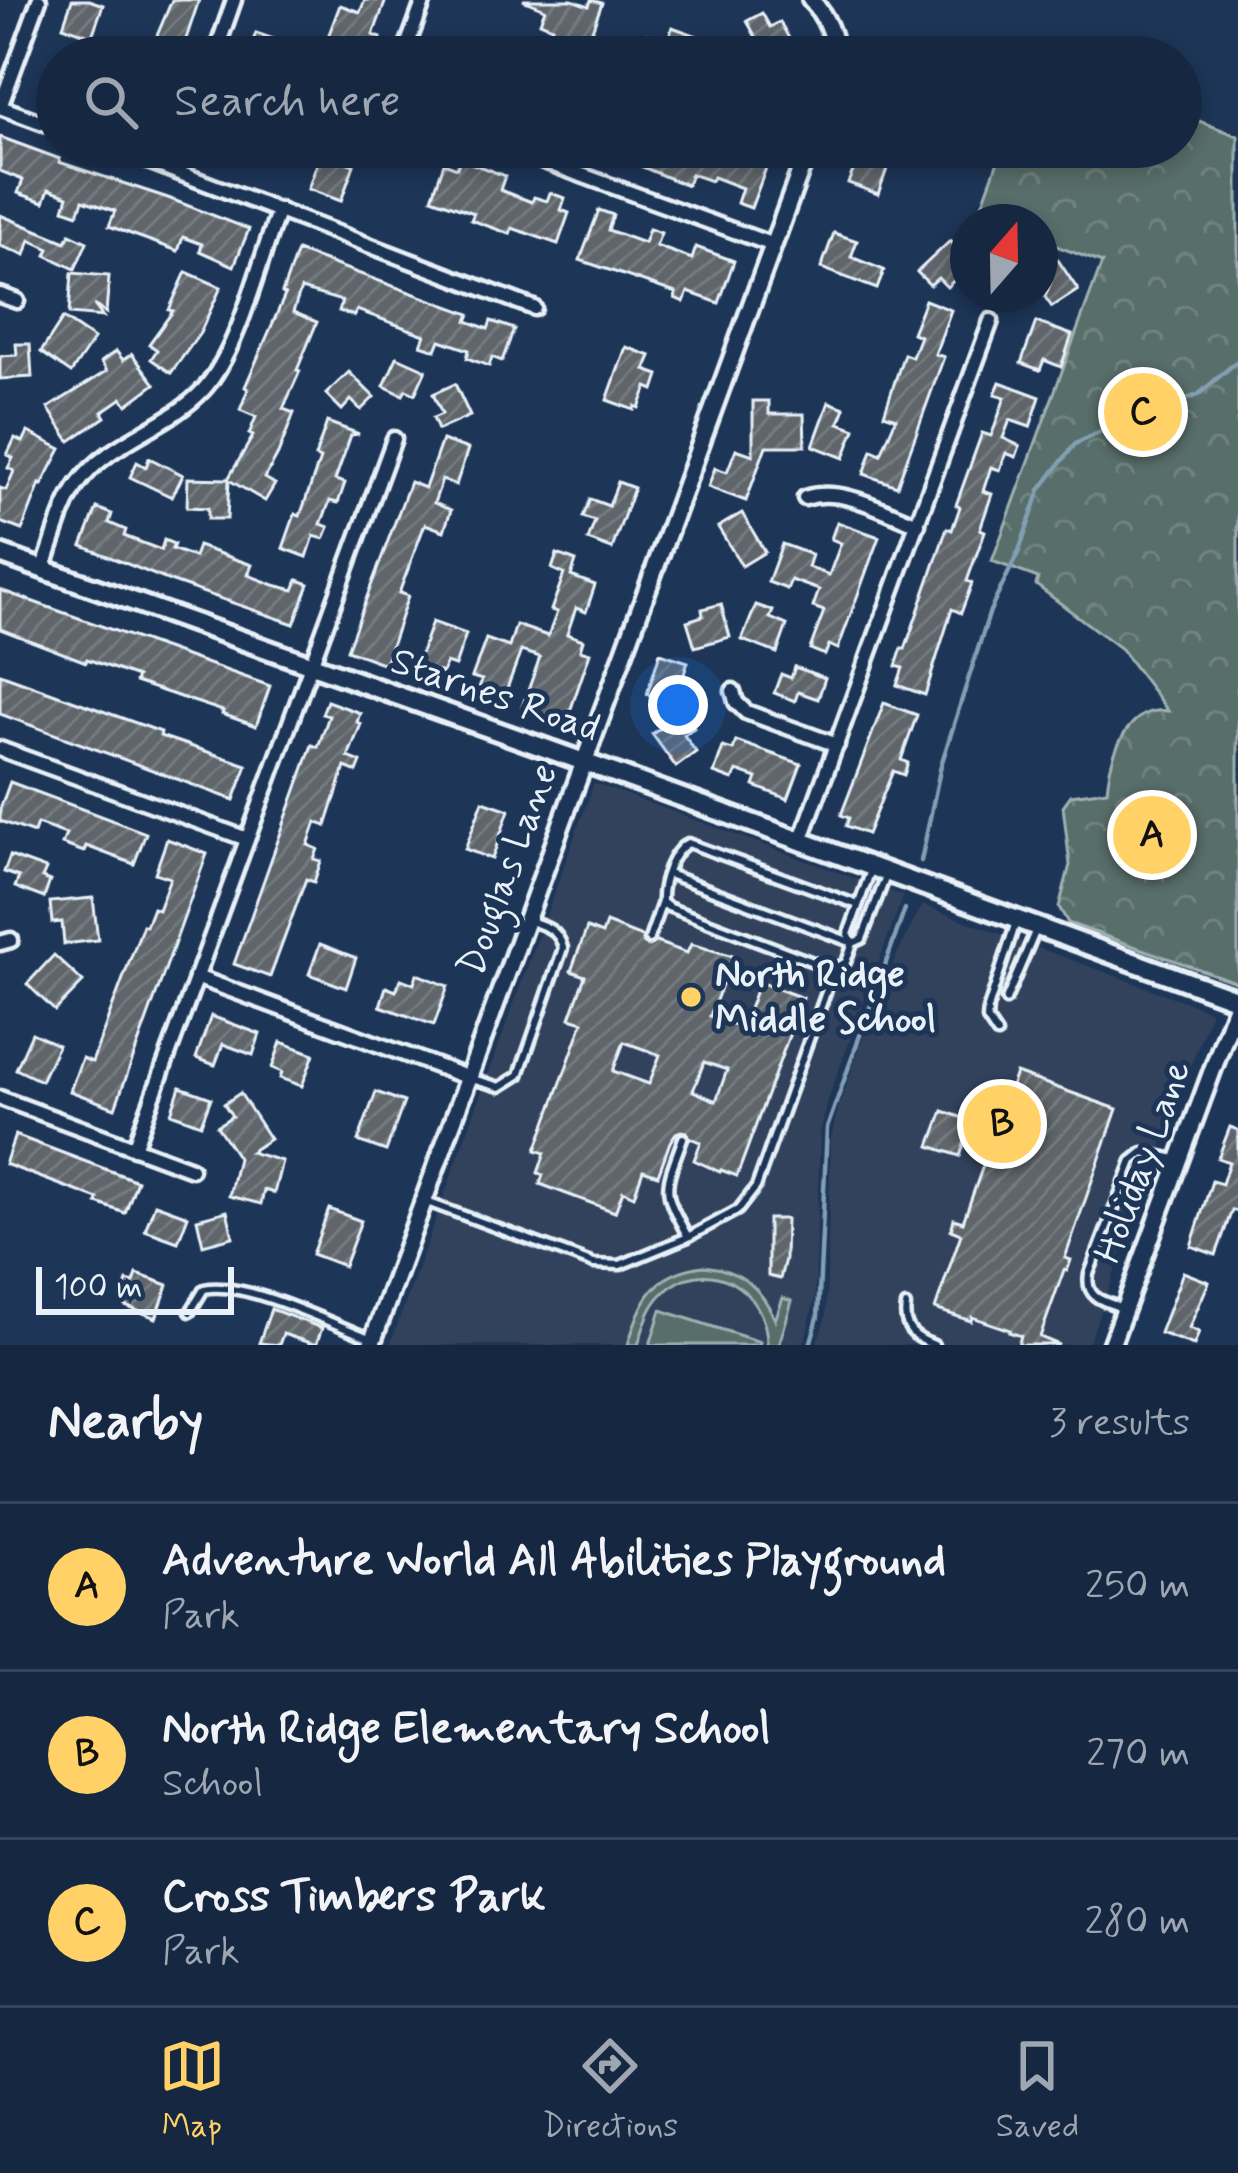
<!DOCTYPE html>
<style>
:root{--surface:#162841;--page:#23344c;--text:#f1f3f6;--muted:#9ea6b1;--line:#35445a;--accent:#ffd166}
body{margin:0;font-family:Mynerve,sans-serif;background:var(--page);color:var(--text)}
.compass{position:absolute;left:950px;top:204px;width:108px;height:108px;border-radius:50%;background:var(--surface);box-shadow:0 6px 18px #0003;rotate:20deg}
.scale{position:absolute;left:36px;bottom:30px;width:198px;box-sizing:border-box;padding-left:12px;border:6px solid #e8f1f8;border-top:0;font-size:33px;line-height:42px;white-space:nowrap;color:#e8f1f8;-webkit-text-stroke:9px #1d3557;paint-order:stroke}
.you{position:absolute;left:678px;top:705px;width:42px;height:42px;margin:-30px;border:9px solid #fff;border-radius:50%;background:#1a73e8;box-shadow:0 0 0 18px #1a73e833}
.badge{display:grid;place-items:center;width:78px;height:78px;border-radius:50%;background:var(--accent);color:#111;font-size:39px;font-weight:700}
.pin{position:absolute;translate:-50% -50%;border:6px solid #fff;box-shadow:0 3px 12px #0006}
.list{margin:0;padding:0;list-style:none}
h2{display:flex;justify-content:space-between;align-items:center;height:156px;margin:0;padding:0 48px;font-size:51px}
h2 small{font-size:39px;font-weight:400;color:var(--muted)}
.list li{display:grid;grid-template-columns:78px 1fr auto;gap:36px;align-items:center;box-sizing:border-box;height:168px;padding:0 48px;border-top:3px solid var(--line)}
.list b{display:block;font-size:45px;white-space:nowrap}
.list p{margin:0;font-size:39px;white-space:nowrap;color:var(--muted)}
.list em{font-size:39px;font-style:normal;color:var(--muted)}
.icon{flex:none;width:66px;height:66px;fill:none;stroke:currentColor;stroke-width:2;stroke-linecap:round;stroke-linejoin:round}
.map{position:relative;flex:none;width:1238px;height:1345px;overflow:hidden}
.search{position:absolute;background:var(--surface);box-shadow:0 6px 18px #0003;left:36px;right:36px;top:36px;height:132px;display:flex;align-items:center;gap:30px;box-sizing:border-box;padding:0 42px;border-radius:66px;color:var(--muted);font-size:45px}
.sheet{height:660px;background:var(--surface)}
nav{display:flex;justify-content:space-around;align-items:center;box-sizing:border-box;height:168px;border-top:3px solid var(--line);background:var(--surface);font-size:33px;color:var(--muted)}
nav a{display:grid;justify-items:center;gap:6px}
nav .on{color:var(--accent)}
.map>svg:first-child{display:block}
.built{fill:#30435d}
.grass{fill:#596e6a;stroke:#a0b0b1;stroke-width:3}
.forest{fill:url(#forest-crowns);stroke:#a0b0b1;stroke-width:3}
.lines{fill:none;stroke-linecap:round;stroke-linejoin:round}
.stream{stroke:#829fb4;stroke-width:4.5}
.building{fill:url(#building-hatch);stroke:#e8f1f8;stroke-width:3;fill-rule:evenodd}
.service-casing{stroke:#e8f1f8;stroke-width:15}
.minor-casing{stroke:#e8f1f8;stroke-width:21}
.tertiary-casing{stroke:#e8f1f8;stroke-width:24}
.secondary-casing{stroke:#e8f1f8;stroke-width:26}
.service{stroke:#1d3557;stroke-width:6}
.minor{stroke:#1d3557;stroke-width:12}
.tertiary{stroke:#1d3557;stroke-width:15}
.secondary{stroke:#1d3557;stroke-width:16}
.poi-dot{fill:#ffd166;stroke:#1d3557;stroke-width:4.5}
.labels{text-anchor:middle;dominant-baseline:central;stroke-width:10;stroke-linejoin:round;paint-order:stroke}
.street-label{font-size:39px;fill:#e8f1f8;stroke:#1d3557}
.poi-label{font-size:39px;font-weight:bold;fill:#e8f1f8;stroke:#1d3557;text-anchor:start}
</style>
<div class="map">
<svg width="1238" height="1345" viewBox="0 0 1238 1345">
<defs>
<pattern id="forest-crowns" width="20" height="18" patternUnits="userSpaceOnUse" patternTransform="scale(3)"><rect width="20" height="18" fill="#596e6a"/><path d="M2 6a3 3 0 1 1 6 0M12 15a3 3 0 1 1 6 0" fill="none" stroke="#718380"/></pattern>
<pattern id="building-hatch" width="6" height="6" patternUnits="userSpaceOnUse" patternTransform="scale(3)"><rect width="6" height="6" fill="#5e656a"/><path d="M-1 1l2-2M0 6l6-6M5 7l2-2" fill="none" stroke="#757c80"/></pattern>
</defs>
<rect width="100%" height="100%" fill="#1d3557"/>
<filter id="ink" filterUnits="userSpaceOnUse"><feTurbulence type="fractalNoise" baseFrequency=".00833" numOctaves="2"/><feDisplacementMap in="SourceGraphic" scale="24" xChannelSelector="R" yChannelSelector="G"/><feConvolveMatrix kernelMatrix="1 2 1 2 8 2 1 2 1" color-interpolation-filters="sRGB"/></filter>
<g filter="url(#ink)">
<g class="built">
<polygon points="594,783 903,896 829,1097 820,1133 815,1298 804,1345 390,1345"/>
<polygon points="922,905 1211,1011 1088,1345 816,1345 826,1317 831,1139 838,1109 882,985"/>
</g>
<g class="grass">
<path d="M704,1266C740,1270 762,1287 775,1320L783,1298L792,1301L779,1345H767C768,1289 706,1251 662,1294C648,1308 644,1327 638,1345H628C641,1301 653,1272 704,1266Z"/>
<polygon points="661,1310 760,1342 759,1345 650,1345"/>
</g>
<path class="forest" d="M1181,114L1238,136V983L1068,923L1059,907L1070,865L1063,806L1071,795L1107,790C1110,756 1127,705 1168,711L1121,649L1036,585L1038,578L992,561L1102,263L1040,240V222H987L977,219L1003,147H1181Z"/>
<g class="lines">
<g class="stream">
<polyline points="921,861 941,765 990,611 1019,551 1040,490 1075,444 1130,418 1198,395 1236,362"/>
<polyline points="810,1345 818,1317 827,1128 905,909"/>
</g>
</g>
<g class="building">
<polygon points="72,0 89,0 103,5 92,36 63,26"/>
<polygon points="172,0 199,0 180,57 148,57"/>
<polygon points="365,0 386,0 373,35 381,38 376,53 350,43 348,50 326,42 340,5 360,12"/>
<polygon points="523,0 572,0 589,6 591,0 602,3 585,49 548,36 552,27 540,22 545,9"/>
<polygon points="762,13 770,27 780,22 795,49 787,53 789,57 767,57 747,21"/>
<polygon points="672,27 703,38 696,57 652,57 641,53 648,34 668,41"/>
<polygon points="256,33 291,45 287,57 247,57"/>
<polygon points="0,137 60,159 59,162 168,198 249,229 234,266 200,251 202,244 183,237 178,251 109,226 115,211 83,200 78,214 64,209 68,196 49,189 44,202 18,193 23,180 0,171"/>
<polygon points="631,147 718,147 716,151 735,158 739,147 745,147 752,150 751,153 769,160 751,208 737,203 742,188 713,177 711,181 691,174 687,185 671,179 626,160"/>
<polygon points="852,147 861,147 891,158 878,194 848,183 855,166 846,162"/>
<polygon points="321,153 354,165 341,201 308,189"/>
<polygon points="460,159 505,176 500,190 532,202 534,197 547,201 550,193 565,198 561,210 569,213 558,244 512,228 510,234 471,220 474,213 432,198 444,163 457,168"/>
<polygon points="599,210 613,215 608,230 644,243 649,229 661,233 656,246 692,259 696,247 734,261 719,303 688,292 684,302 675,298 676,293 580,260"/>
<polygon points="0,215 66,242 70,234 87,242 75,269 46,255 49,249 30,240 25,255 0,246"/>
<polygon points="834,233 857,241 851,257 884,270 877,289 821,268"/>
<polygon points="950,241 968,259 968,267 947,287 938,278 930,285 917,272"/>
<polygon points="297,251 470,314 467,321 488,329 491,321 514,329 502,361 492,357 489,366 467,358 469,350 440,340 436,350 421,345 425,335 357,310 354,316 339,311 342,301 301,289 293,312 317,322 297,370 300,371 283,409 294,413 278,454 265,478 275,484 265,501 229,480 227,519 208,519 208,508 187,507 188,478 228,479 253,436 249,434 256,417 240,410 248,389 245,387 285,295 282,293"/>
<polygon points="1056,257 1078,290 1052,307 1045,297 1050,284 1040,290 1040,267"/>
<polygon points="186,272 221,287 200,333 171,373 151,359 157,350 149,344 173,311 169,310"/>
<polygon points="72,273 109,276 106,313 94,305 103,317 69,314"/>
<polygon points="925,300 951,310 935,354 944,357 897,486 864,474 872,450 881,454 896,418 884,414 904,354 912,357 920,336 912,333"/>
<polygon points="63,318 94,339 71,373 41,352"/>
<polygon points="1036,322 1072,335 1061,367 1044,360 1040,370 1021,363"/>
<polygon points="16,344 30,344 32,377 0,379 0,356 17,355"/>
<polygon points="626,347 651,356 645,370 659,375 654,390 647,387 639,408 635,406 634,410 607,400"/>
<polygon points="116,351 123,360 132,354 155,384 127,405 122,398 102,412 105,417 70,441 48,408 107,371 101,362"/>
<polygon points="397,357 426,370 415,394 406,390 403,395 384,386"/>
<polygon points="349,372 374,397 361,410 351,400 342,410 326,394"/>
<polygon points="1000,382 1040,397 1030,427 1010,420 1003,438 1020,446 1016,457 1006,453 1000,470 991,467 983,491 992,494 980,529 985,531 967,581 972,583 961,613 952,609 925,695 897,685 903,668 896,666 902,648 905,649 947,528 952,530 960,507 956,505 982,433 991,436 995,426 1005,397 995,394"/>
<polygon points="455,384 470,416 438,430 433,418 442,414 433,394"/>
<polygon points="753,401 769,401 769,414 804,414 805,446 766,446 746,501 708,487 715,468 727,472 736,449 753,455"/>
<polygon points="829,402 845,408 839,423 855,429 844,458 813,446"/>
<polygon points="327,422 359,434 351,435 335,480 345,483 338,503 330,501 321,524 329,527 324,539 314,536 307,557 283,548 295,514 300,516 320,459 315,457"/>
<polygon points="28,432 61,449 42,485 40,484 22,530 0,522 0,488 6,490 14,471 8,468 13,458 7,455 15,438 23,442"/>
<polygon points="442,440 468,449 456,485 442,480 434,503 451,510 444,531 425,524 399,593 408,596 385,664 347,650 410,482 425,488"/>
<polygon points="149,458 183,475 172,497 130,477 137,462 146,467"/>
<polygon points="618,482 634,488 612,549 588,540 595,521 583,517 590,499 609,506"/>
<polygon points="97,508 112,514 109,523 126,530 124,536 161,550 164,540 174,544 172,549 194,557 198,546 252,565 248,575 274,585 294,590 298,580 309,584 294,624 170,581 82,546"/>
<polygon points="742,513 765,552 742,566 718,527"/>
<polygon points="837,522 879,537 838,649 829,645 825,655 810,649 824,611 813,607 819,590 791,580 787,589 768,582 782,544 812,555 808,567 829,575 841,543 831,539"/>
<polygon points="557,554 576,561 571,576 595,585 586,612 576,608 567,634 583,640 580,650 590,653 566,723 522,707 540,657 521,651 503,699 478,690 482,680 472,677 486,639 509,647 516,625 548,636 557,612 551,610 564,574 552,569"/>
<polygon points="0,590 270,686 256,726 222,714 223,711 135,682 137,677 87,659 86,662 0,629"/>
<polygon points="721,604 730,637 695,647 687,621 703,616 702,609"/>
<polygon points="756,605 773,611 770,618 787,625 777,653 742,640"/>
<polygon points="432,622 466,634 455,666 446,663 442,673 417,664"/>
<polygon points="660,653 688,662 674,704 647,694"/>
<polygon points="795,667 825,678 818,699 798,692 795,701 774,693 781,674 791,678"/>
<polygon points="0,674 161,732 160,736 247,765 234,800 0,714"/>
<polygon points="327,701 360,713 357,722 361,724 348,757 361,762 357,772 345,767 326,826 316,822 308,845 318,849 314,859 321,861 314,882 306,879 270,977 234,964 312,745 318,747 329,716 322,714"/>
<polygon points="884,703 917,715 901,760 908,763 904,775 893,771 867,834 846,826 849,818 841,815"/>
<polygon points="677,704 694,728 684,735 696,752 676,767 652,734 661,728 655,720"/>
<polygon points="736,741 801,764 788,799 754,786 757,778 737,771 733,780 714,773 723,747 733,750"/>
<polygon points="10,782 146,833 134,864 86,846 84,852 62,844 66,834 37,824 34,833 0,821 0,809"/>
<polygon points="483,801 509,810 492,859 465,849"/>
<polygon points="167,839 207,854 115,1108 70,1091 82,1058 92,1062 143,925 146,926 153,908 158,910 170,878 155,873"/>
<polygon points="10,856 46,869 42,878 50,881 44,898 15,887 19,877 4,872"/>
<polygon points="93,898 98,940 64,944 62,922 52,923 50,902"/>
<path d="M606,923L642,937L643,943L648,946L656,942L687,953L691,944L733,956L710,1016L742,1028L759,982L803,998L737,1176L721,1170L720,1172L694,1160L701,1142L690,1138L687,1132L681,1131L676,1133L670,1142L658,1175L643,1170L634,1196L623,1191L615,1212L540,1184L543,1175L538,1173L545,1153L536,1150L583,1022L570,1018L585,976L571,971L587,928L602,934ZM624,1042L660,1055L649,1084L613,1071ZM704,1062L727,1070L716,1101L693,1091Z"/>
<polygon points="320,944 356,958 346,988 309,974"/>
<polygon points="54,955 83,982 55,1011 27,984"/>
<polygon points="417,974 448,986 434,1025 380,1006 386,987 396,991 401,979 414,984"/>
<polygon points="211,1016 260,1034 253,1055 223,1044 215,1065 196,1058"/>
<polygon points="32,1033 58,1045 41,1081 16,1069"/>
<polygon points="281,1042 314,1054 302,1086 280,1078 282,1072 272,1068"/>
<polygon points="1016,1073 1117,1109 1065,1258 1071,1260 1069,1266 1067,1271 1064,1270 1040,1337 1059,1345 1018,1345 1021,1336 1009,1332 1010,1330 972,1317 971,1321 935,1309 961,1234 951,1230 954,1219 963,1222"/>
<polygon points="180,1087 211,1098 201,1124 171,1113"/>
<polygon points="376,1092 404,1102 386,1151 358,1141"/>
<polygon points="240,1093 270,1139 250,1152 282,1161 274,1193 264,1190 261,1204 229,1196 238,1158 217,1126 232,1116 224,1104"/>
<polygon points="943,1111 972,1121 960,1156 930,1146"/>
<polygon points="1230,1127 1238,1130 1238,1212 1232,1210 1216,1255 1191,1246 1212,1181 1222,1184 1229,1162 1218,1158"/>
<polygon points="15,1135 137,1181 125,1213 97,1203 98,1199 5,1164"/>
<polygon points="155,1204 188,1216 178,1242 145,1230"/>
<polygon points="329,1209 361,1221 344,1266 312,1254"/>
<polygon points="227,1211 233,1237 203,1245 197,1219"/>
<polygon points="768,1219 786,1219 785,1259 780,1279 768,1276"/>
<polygon points="1183,1272 1209,1282 1189,1328 1199,1332 1194,1345 1160,1333"/>
<polygon points="137,1274 168,1285 156,1318 125,1306 129,1297 122,1295 127,1281 134,1283"/>
<polygon points="271,1309 322,1328 316,1345 283,1334 279,1345 259,1343"/>
</g>
<g class="lines">
<g class="service-casing">
<g id="service">
<polyline points="871,870 848,934 853,943 862,939 886,876"/>
<polyline points="649,939 662,902"/>
<path d="M834,970L668,907L662,902C661,883 671,852 688,843L858,905"/>
<polyline points="1006,1000 1035,932"/>
<polyline points="997,1034 987,1019 988,1008 1016,922"/>
<path d="M472,1079L500,1087L519,1075L563,948C559,930 546,926 530,921"/>
<path d="M683,1138C664,1190 661,1188 688,1237"/>
<polyline points="427,1202 594,1264 620,1265 688,1237 738,1210 756,1187 834,970 846,962 853,943 668,874"/>
<path d="M906,1306C902,1329 915,1338 934,1345"/>
<path d="M1120,1307C1101,1301 1085,1297 1089,1274L1132,1161L1143,1152L1175,1159"/>
<path d="M190,1312L204,1289C245,1280 329,1323 370,1338"/>
</g>
</g>
<g class="minor-casing">
<g id="minor">
<polyline points="39,0 0,107 57,128"/>
<polyline points="214,57 234,0"/>
<polyline points="403,57 424,0"/>
<polyline points="111,147 534,308"/>
<polyline points="505,147 773,245"/>
<polyline points="172,169 181,147"/>
<polyline points="0,295 17,301"/>
<path d="M805,498C841,486 883,511 918,524"/>
<path d="M43,569C54,541 61,508 78,484C110,440 168,428 204,389C239,350 259,261 279,210"/>
<polyline points="733,691 736,702 746,712 837,745"/>
<polyline points="0,749 247,839"/>
<polyline points="801,841 991,321"/>
<polyline points="0,943 11,940"/>
<polyline points="196,977 469,1078"/>
<polyline points="0,1098 191,1169"/>
<polyline points="134,1148 394,439"/>
</g>
</g>
<g class="tertiary-casing">
<g id="tertiary">
<path d="M811,0C825,15 835,36 835,57"/>
<polyline points="371,1345 809,147"/>
<polyline points="1111,1345 1238,1001"/>
</g>
</g>
<g class="secondary-casing">
<polyline id="secondary" points="0,554 570,757 1238,1000"/>
</g>
<use href="#service" class="service"/>
<use href="#minor" class="minor"/>
<use href="#tertiary" class="tertiary"/>
<use href="#secondary" class="secondary"/>
</g>
</g>
<circle class="poi-dot" cx="691" cy="997" r="12"/>
<g class="labels">
<g class="street-label">
<text transform="translate(495 696) rotate(19)">Starnes Road</text>
<text transform="translate(509 870) rotate(-70)">Douglas Lane</text>
<text transform="translate(1144 1162) rotate(-70)">Holiday Lane</text>
</g>
<g class="poi-label">
<text x="715" y="975">North Ridge<tspan x="715" dy="45">Middle School</tspan></text>
</g>
</g>
</svg>
<svg class="compass" viewBox="-18 -18 36 36"><path d="M0-13l5 13h-10z" fill="#e53935"/><path d="M0 13l5-13h-10z" fill="#9ea6b1"/></svg>
<div class="scale">100 m</div>
<div class="you"></div>
<div class="pin badge" style="left:1152px;top:835px">A</div>
<div class="pin badge" style="left:1002px;top:1124px">B</div>
<div class="pin badge" style="left:1143px;top:412px">C</div>
<div class="search"><svg class="icon" aria-label="search" viewBox="0 0 24 24"><circle cx="10" cy="10" r="6"/><path d="M15 15l6 6"/></svg>Search here</div>
</div>
<section class="sheet">
<h2>Nearby<small>3 results</small></h2>
<ul class="list">
<li><span class="badge">A</span><div><b>Adventure World All Abilities Playground</b><p>Park</p></div><em>250 m</em></li>
<li><span class="badge">B</span><div><b>North Ridge Elementary School</b><p>School</p></div><em>270 m</em></li>
<li><span class="badge">C</span><div><b>Cross Timbers Park</b><p>Park</p></div><em>280 m</em></li>
</ul>
</section>
<nav>
<a class="on"><svg class="icon" aria-label="map" viewBox="0 0 24 24"><path d="M3 6l6-2 6 2 6-2v14l-6 2-6-2-6 2zM9 4v14M15 6v14"/></svg>Map</a>
<a><svg class="icon" aria-label="directions" viewBox="0 0 24 24"><path d="M12 3l9 9-9 9-9-9zM9 14v-3h6M13 9l2 2-2 2"/></svg>Directions</a>
<a><svg class="icon" aria-label="saved" viewBox="0 0 24 24"><path d="M7 4h10v16l-5-4-5 4z"/></svg>Saved</a>
</nav>
